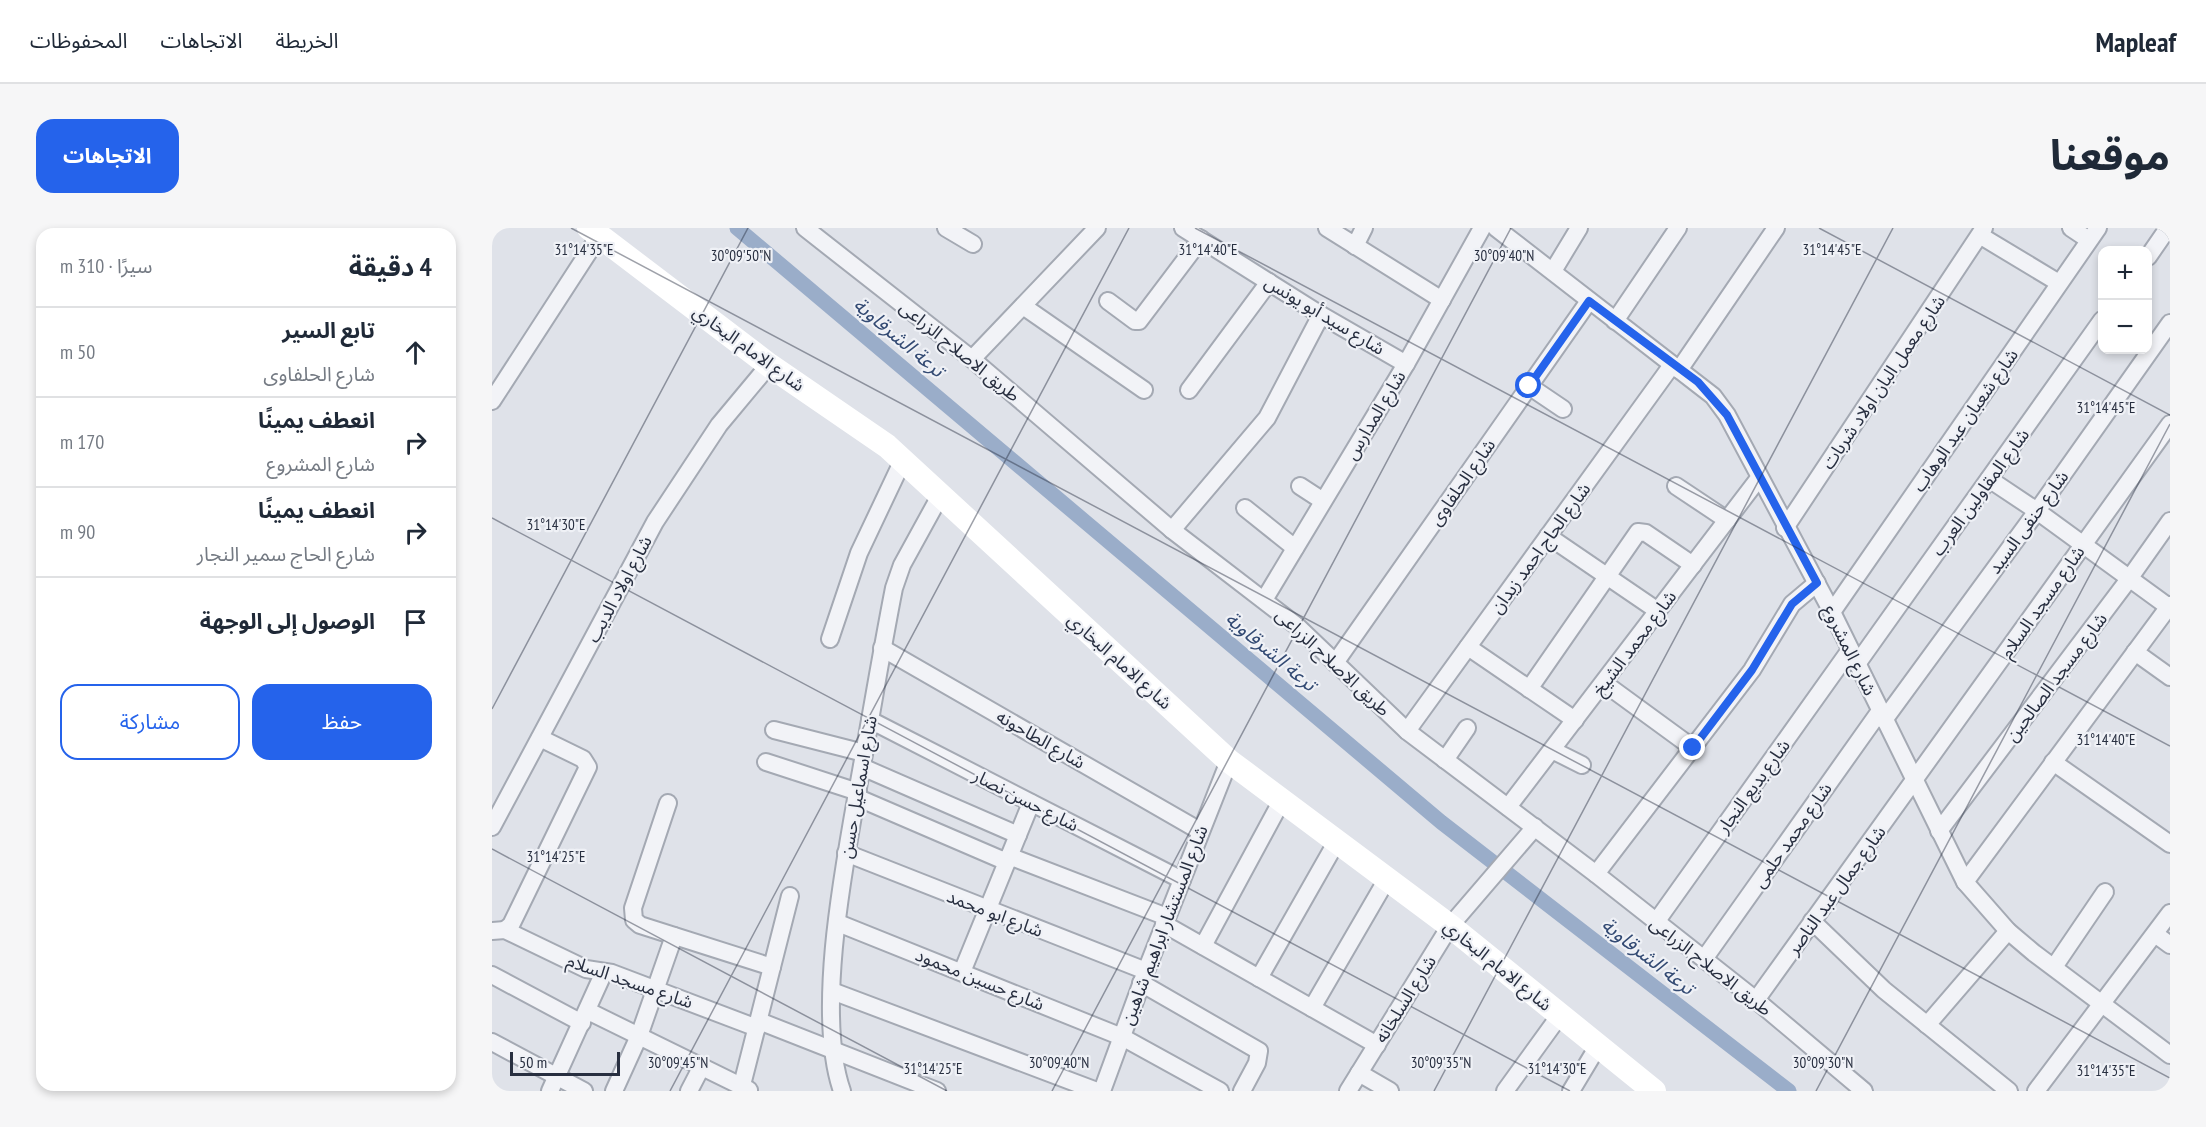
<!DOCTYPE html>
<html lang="ar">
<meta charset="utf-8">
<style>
:root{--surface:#fff;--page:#f6f6f7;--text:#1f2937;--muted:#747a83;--line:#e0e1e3;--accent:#2563eb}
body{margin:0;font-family:"PT Sans Narrow","Noto Sans Arabic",sans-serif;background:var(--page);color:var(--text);direction:rtl}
.controls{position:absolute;right:18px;top:18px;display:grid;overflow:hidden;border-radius:12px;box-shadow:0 3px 9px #0003}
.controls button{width:54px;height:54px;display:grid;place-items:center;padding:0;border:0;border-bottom:2px solid var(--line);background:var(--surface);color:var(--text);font:30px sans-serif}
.scale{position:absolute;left:18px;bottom:15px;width:110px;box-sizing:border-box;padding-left:6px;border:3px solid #282f40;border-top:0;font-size:16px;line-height:21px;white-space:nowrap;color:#282f40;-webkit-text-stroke:4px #eff1f6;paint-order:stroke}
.stop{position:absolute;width:18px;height:18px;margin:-14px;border:4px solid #2563eb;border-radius:50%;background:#fff}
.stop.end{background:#2563eb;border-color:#fff;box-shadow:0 2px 6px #0008}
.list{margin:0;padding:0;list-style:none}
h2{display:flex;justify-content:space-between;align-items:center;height:78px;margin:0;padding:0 24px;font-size:26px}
h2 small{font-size:20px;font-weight:400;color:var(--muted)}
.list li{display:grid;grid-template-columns:39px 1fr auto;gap:18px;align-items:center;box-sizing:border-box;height:90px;padding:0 24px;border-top:2px solid var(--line)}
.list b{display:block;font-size:22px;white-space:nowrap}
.list p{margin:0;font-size:20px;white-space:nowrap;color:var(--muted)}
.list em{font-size:20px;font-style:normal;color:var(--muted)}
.actions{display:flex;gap:12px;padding:18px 24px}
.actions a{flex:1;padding:14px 0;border:2px solid var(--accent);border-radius:18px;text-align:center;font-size:21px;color:var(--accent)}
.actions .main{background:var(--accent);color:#fff}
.icon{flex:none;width:33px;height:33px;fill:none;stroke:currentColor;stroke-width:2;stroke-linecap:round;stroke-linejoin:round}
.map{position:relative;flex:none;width:1678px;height:863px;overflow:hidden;direction:ltr;border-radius:18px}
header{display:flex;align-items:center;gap:36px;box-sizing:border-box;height:84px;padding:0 30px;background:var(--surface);border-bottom:2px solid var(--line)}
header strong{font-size:28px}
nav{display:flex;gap:33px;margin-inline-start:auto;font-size:21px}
.intro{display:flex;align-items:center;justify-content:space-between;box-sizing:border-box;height:144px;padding:0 36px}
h1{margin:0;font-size:42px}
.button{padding:15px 27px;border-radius:18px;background:var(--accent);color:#fff;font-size:21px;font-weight:700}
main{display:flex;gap:36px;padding:0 36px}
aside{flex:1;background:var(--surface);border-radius:18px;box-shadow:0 3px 9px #0003}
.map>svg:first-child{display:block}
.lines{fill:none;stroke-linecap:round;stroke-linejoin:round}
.canal{stroke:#9aadc9;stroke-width:15}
.street-casing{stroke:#a4a9b3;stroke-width:20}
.street{stroke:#f2f3f7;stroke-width:16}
.secondary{stroke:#fff;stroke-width:24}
.route{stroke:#2563eb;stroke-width:8}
.ticks{fill:none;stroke:#282f40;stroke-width:1.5;stroke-opacity:0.45}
.labels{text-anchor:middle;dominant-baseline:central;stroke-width:4.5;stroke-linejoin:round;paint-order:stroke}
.street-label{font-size:18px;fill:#282f40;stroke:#eff1f6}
.water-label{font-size:20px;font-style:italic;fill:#334a73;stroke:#eff1f6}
.ticks-label{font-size:15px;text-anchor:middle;fill:#282f40;stroke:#eff1f6;stroke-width:4.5;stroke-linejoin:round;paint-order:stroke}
</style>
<header>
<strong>Mapleaf</strong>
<nav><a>الخريطة</a><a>الاتجاهات</a><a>المحفوظات</a></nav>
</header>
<div class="intro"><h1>موقعنا</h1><a class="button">الاتجاهات</a></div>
<main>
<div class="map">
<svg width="1678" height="863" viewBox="0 0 1678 863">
<rect width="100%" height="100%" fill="#dfe2e9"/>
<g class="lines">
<polyline class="canal" points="245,0 949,594 1297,863"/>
<g class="street-casing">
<g id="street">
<polyline points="313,0 480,131 680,302 805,398 915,503 1104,646 1264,772 1372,863"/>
<polyline points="454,0 481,16"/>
<polyline points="691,0 829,87 914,136"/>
<polyline points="835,0 950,72"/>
<polyline points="1004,0 1221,168 1235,187 1340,384 1473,654 1516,703 1542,725 1678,827"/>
<polyline points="1579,0 1597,12"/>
<polyline points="1489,8 1567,55"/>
<polyline points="863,18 872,0"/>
<polyline points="1656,29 1676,0"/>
<polyline points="1061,43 1087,0"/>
<polyline points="616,73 643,93 647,93 709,11"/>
<polyline points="531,78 652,162"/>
<polyline points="1123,93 1186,0"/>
<polyline points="480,131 605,0"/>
<polyline points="1187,142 1284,0"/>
<polyline points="1037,158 1071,181"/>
<polyline points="697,162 777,54"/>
<polyline points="0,173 107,8"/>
<polyline points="1497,251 1545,283 1678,380"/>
<polyline points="808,258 831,273"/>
<polyline points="1184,258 1235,292"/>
<polyline points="753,280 803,320"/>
<polyline points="1293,300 1492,0"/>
<polyline points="680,302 775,190 829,87"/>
<polyline points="1056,308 1166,383"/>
<polyline points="772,372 914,136 990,0"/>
<polyline points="1340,384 1606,0"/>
<polyline points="338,411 367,325 411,232"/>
<polyline points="976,419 1083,492"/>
<polyline points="390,420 708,603"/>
<polyline points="1643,424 1678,449"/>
<polyline points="843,435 1097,73"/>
<polyline points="1365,436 1610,92"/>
<polyline points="1112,455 1201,520"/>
<polyline points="1037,461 1146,304 1154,305 1201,337"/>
<polyline points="378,492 690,652"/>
<polyline points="1392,492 1545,283 1678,95"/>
<polyline points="282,502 372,525"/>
<polyline points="915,503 1180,137"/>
<polyline points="1060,522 1090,537"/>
<polyline points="953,532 975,500"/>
<polyline points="274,534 366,564"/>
<polyline points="1561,534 1678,616"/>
<polyline points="370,539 526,607"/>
<polyline points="364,569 515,634"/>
<polyline points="176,575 141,680 142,692 148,697 280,739"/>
<polyline points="1016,579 1267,250"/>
<polyline points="0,599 163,294 227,197 277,137"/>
<polyline points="1447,603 1637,351 1678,293"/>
<polyline points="354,625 654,743"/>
<polyline points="517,628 675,689"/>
<polyline points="1104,646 1260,442 1300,376 1325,355"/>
<polyline points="1473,654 1678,377"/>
<polyline points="1320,693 1392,762 1517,863"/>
<polyline points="1164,694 1358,422"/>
<polyline points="346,695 630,809 728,863"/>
<polyline points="672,696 885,817"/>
<polyline points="13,702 19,697 96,539 91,531 48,510"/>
<polyline points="0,703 13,702 94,741 120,745 265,800"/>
<polyline points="1663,706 1678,717"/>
<polyline points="711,718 790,572"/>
<polyline points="1212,731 1388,483"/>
<polyline points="1562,739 1613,664"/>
<polyline points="470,744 539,575"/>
<polyline points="0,747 90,795"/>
<polyline points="767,750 845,613"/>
<polyline points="649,755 767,823 765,835 750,863"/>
<polyline points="340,763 605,863"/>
<polyline points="1264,772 1678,196"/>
<polyline points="820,780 895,651"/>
<polyline points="96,783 257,862"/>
<polyline points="267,793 445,863"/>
<polyline points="1435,797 1516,703"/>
<polyline points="0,814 92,863"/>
<polyline points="867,845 898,863"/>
<polyline points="250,857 298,668"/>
<polyline points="58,863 112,744"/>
<polyline points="122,863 147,808 182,708"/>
<polyline points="197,863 210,838"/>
<path d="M350,863C322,783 354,628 369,543C380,482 390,421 402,360L410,337L449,266"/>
<polyline points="610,863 654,743 737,533"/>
<polyline points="856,863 958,698 1043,599"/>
<polyline points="1013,863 1068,787"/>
<polyline points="1079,863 1106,818"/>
<polyline points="1544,863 1678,685"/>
</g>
</g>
<use href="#street" class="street"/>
<polyline class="secondary" points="97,0 277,137 395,218 737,533 958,698 1162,863"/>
</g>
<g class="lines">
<polyline class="route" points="1037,158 1097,73 1206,154 1235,187 1325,355 1300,376 1260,442 1201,520"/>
</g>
<path class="ticks" d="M79,0L1678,850M703,0L1678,518M1327,0L1678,187M0,290L1078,863M0,481L256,0M0,621L455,863M178,863L637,0M560,863L1019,0M942,863L1401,0M1324,863L1678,196"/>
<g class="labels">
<g class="street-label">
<text transform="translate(833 87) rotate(31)">شارع سيد أبو يونس</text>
<text transform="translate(257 120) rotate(36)">شارع الامام البخاري</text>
<text transform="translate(468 123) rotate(39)">طريق الاصلاح الزراعى</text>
<text transform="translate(1391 154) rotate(-56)">شارع معمل البان اولاد شربات</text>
<text transform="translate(883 187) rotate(-59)">شارع المدارس</text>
<text transform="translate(1473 192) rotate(-55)">شارع شعبان عبد الوهاب</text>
<text transform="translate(970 254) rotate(-55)">شارع الحلفاوى</text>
<text transform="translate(1488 264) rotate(-54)">شارع المقاولين العرب</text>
<text transform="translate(1536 294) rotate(-54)">شارع حنفى السيد</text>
<text transform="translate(1048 320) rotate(-54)">شارع الحاج احمد زيدان</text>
<text transform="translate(127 361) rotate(-62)">شارع اولاد الديب</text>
<text transform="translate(1550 374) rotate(-55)">شارع مسجد السلام</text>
<text transform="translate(1142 415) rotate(-53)">شارع محمد الشيخ</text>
<text transform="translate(1358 422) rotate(64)">شارع المشروع</text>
<text transform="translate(628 433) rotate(42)">شارع الامام البخاري</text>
<text transform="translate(841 434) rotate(43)">طريق الاصلاح الزراعى</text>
<text transform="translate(1564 449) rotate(-53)">شارع مسجد الصالحين</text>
<text transform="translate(549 511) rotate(30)">شارع الطاحونه</text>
<text transform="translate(1261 558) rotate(-54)">شارع بديع النجار</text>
<text transform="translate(366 559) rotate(-80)">شارع اسماعيل حسن</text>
<text transform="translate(534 572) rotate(27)">شارع حسن نصار</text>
<text transform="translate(1300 607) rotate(-55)">شارع محمد حلمى</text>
<text transform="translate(1344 662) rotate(-54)">شارع جمال عبد الناصر</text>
<text transform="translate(503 685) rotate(21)">شارع ابو محمد</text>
<text transform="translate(672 697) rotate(-69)">شارع المستشار ابراهيم شاهين</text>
<text transform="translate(1006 737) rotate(39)">شارع الامام البخاري</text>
<text transform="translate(1219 738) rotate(38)">طريق الاصلاح الزراعى</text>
<text transform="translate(488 751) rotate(22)">شارع حسين محمود</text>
<text transform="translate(138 753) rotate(19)">شارع مسجد السلام</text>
<text transform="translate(913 771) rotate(-58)">شارع السلخانه</text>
</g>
<g class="water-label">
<text transform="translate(407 109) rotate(40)">ترعة الشرقاوية</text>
<text transform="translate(779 423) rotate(40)">ترعة الشرقاوية</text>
<text transform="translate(1156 728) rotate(38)">ترعة الشرقاوية</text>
</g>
</g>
<g class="ticks-label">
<text x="92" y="27">31°14'35"E</text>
<text x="716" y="27">31°14'40"E</text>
<text x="1340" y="27">31°14'45"E</text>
<text x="249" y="33">30°09'50"N</text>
<text x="1012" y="33">30°09'40"N</text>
<text x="1614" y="185">31°14'45"E</text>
<text x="64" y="302">31°14'30"E</text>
<text x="1614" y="517">31°14'40"E</text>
<text x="64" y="634">31°14'25"E</text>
<text x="186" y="840">30°09'45"N</text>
<text x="567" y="840">30°09'40"N</text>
<text x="949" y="840">30°09'35"N</text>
<text x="1331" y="840">30°09'30"N</text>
<text x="441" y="846">31°14'25"E</text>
<text x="1065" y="846">31°14'30"E</text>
<text x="1614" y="848">31°14'35"E</text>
</g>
</svg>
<div class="controls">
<button>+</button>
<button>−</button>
</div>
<div class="scale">50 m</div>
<div class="stop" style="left:1037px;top:158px"></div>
<div class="stop end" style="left:1201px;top:520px"></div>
</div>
<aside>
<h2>4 دقيقة<small>سيرًا · 310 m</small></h2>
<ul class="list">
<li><svg class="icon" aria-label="ahead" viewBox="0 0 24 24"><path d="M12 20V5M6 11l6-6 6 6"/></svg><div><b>تابع السير</b><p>شارع الحلفاوى</p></div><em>50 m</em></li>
<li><svg class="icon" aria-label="right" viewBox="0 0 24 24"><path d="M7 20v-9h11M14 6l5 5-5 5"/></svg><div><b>انعطف يمينًا</b><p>شارع المشروع</p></div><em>170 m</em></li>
<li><svg class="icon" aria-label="right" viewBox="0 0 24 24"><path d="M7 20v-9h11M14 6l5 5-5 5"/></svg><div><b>انعطف يمينًا</b><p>شارع الحاج سمير النجار</p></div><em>90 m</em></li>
<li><svg class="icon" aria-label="arrive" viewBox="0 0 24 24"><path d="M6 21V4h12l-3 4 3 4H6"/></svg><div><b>الوصول إلى الوجهة</b></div></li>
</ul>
<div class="actions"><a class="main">حفظ</a><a>مشاركة</a></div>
</aside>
</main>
